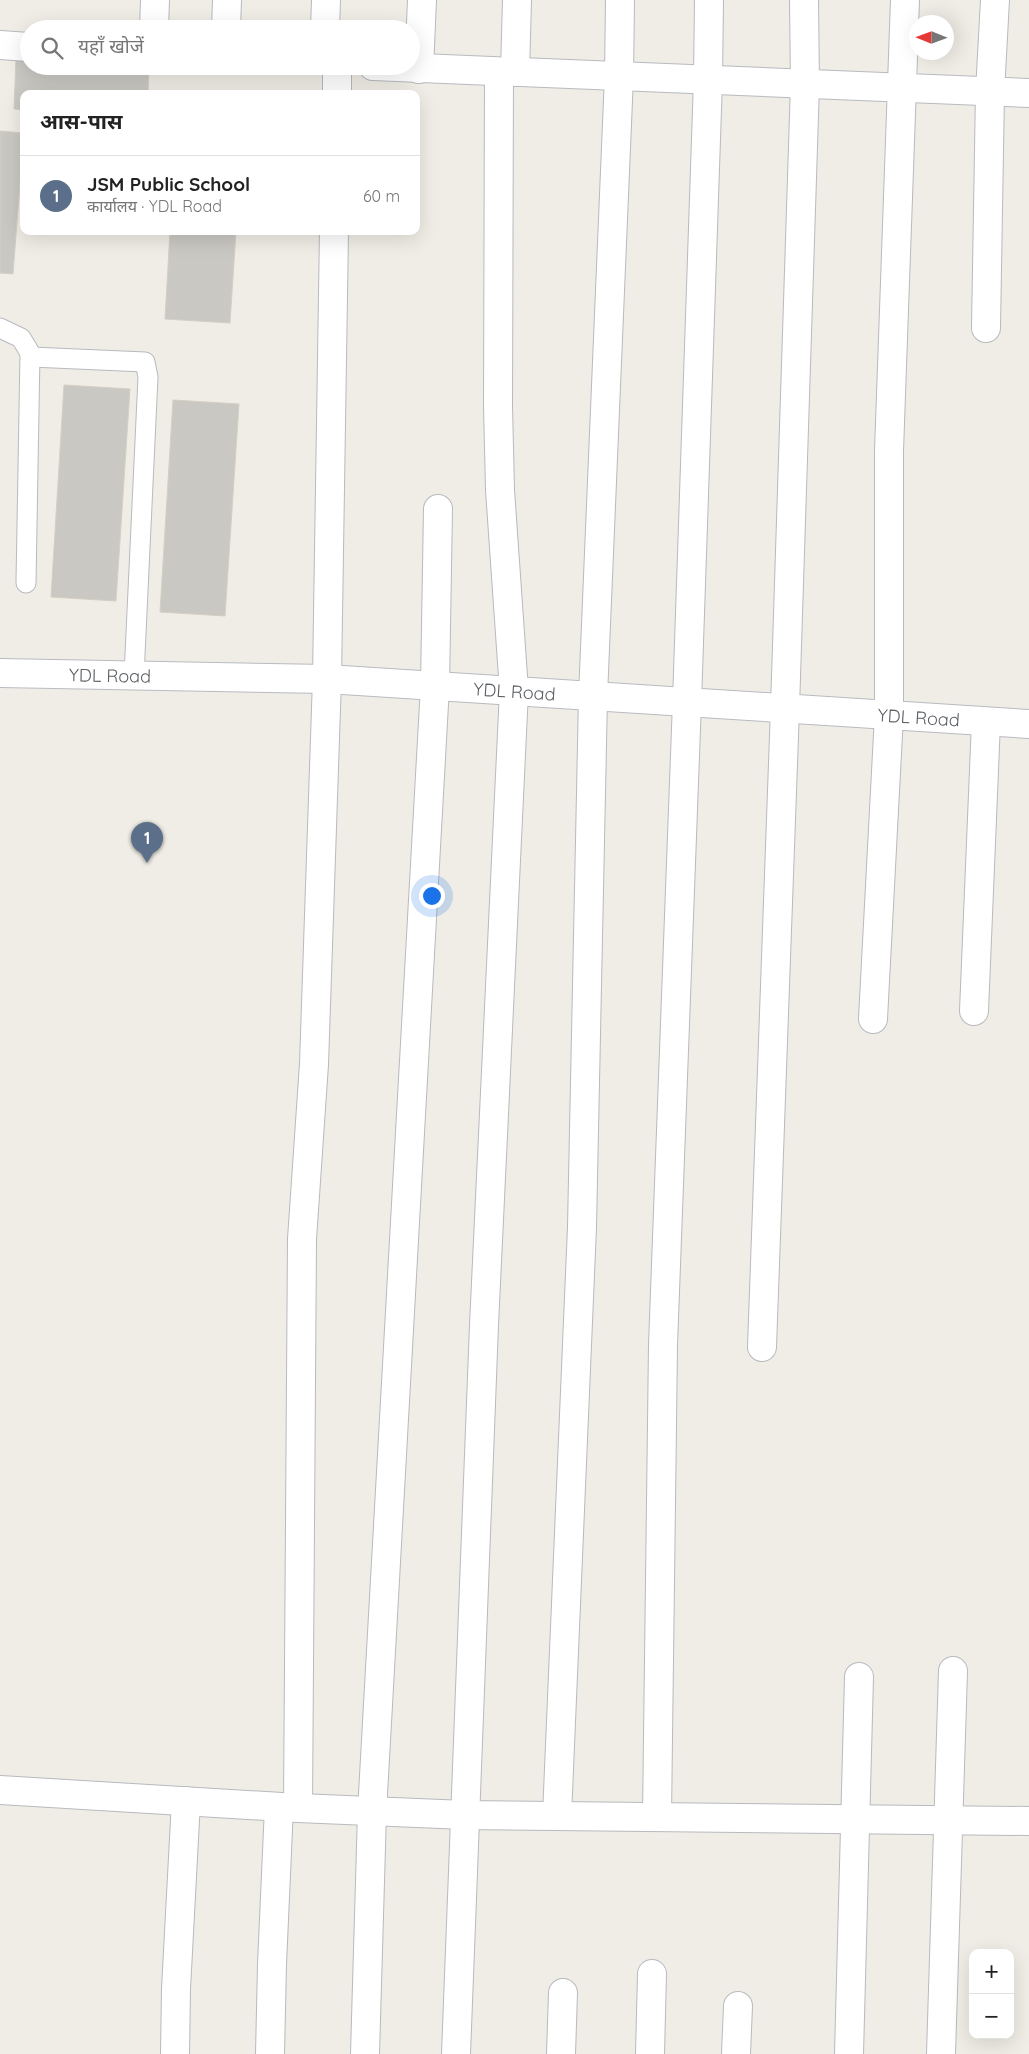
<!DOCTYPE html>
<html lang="hi">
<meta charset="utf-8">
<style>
:root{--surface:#fff;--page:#f2f2f2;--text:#222;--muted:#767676;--line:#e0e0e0;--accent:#ea4730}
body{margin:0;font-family:Quicksand,"Noto Sans Devanagari",sans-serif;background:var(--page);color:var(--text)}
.controls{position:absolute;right:15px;bottom:15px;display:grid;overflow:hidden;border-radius:10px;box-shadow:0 5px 20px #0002}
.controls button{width:45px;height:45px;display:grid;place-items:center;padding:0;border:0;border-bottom:1px solid var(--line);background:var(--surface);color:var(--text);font:25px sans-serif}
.compass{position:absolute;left:909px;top:15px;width:45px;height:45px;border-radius:50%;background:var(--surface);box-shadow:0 5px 20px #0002;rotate:271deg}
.you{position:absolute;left:431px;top:895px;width:18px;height:18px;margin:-12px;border:4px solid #fff;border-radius:50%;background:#1a73e8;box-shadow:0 0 0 8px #1a73e833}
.badge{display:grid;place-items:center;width:32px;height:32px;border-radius:50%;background:var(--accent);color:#fff;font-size:16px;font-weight:700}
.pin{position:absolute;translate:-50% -41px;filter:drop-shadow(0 1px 2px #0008)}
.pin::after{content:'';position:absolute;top:26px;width:18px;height:15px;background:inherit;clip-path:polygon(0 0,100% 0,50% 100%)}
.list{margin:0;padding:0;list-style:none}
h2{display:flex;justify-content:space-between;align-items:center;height:65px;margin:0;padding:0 20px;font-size:21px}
h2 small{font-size:16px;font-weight:400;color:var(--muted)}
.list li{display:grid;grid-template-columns:32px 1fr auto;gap:15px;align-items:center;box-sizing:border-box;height:80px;padding:0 20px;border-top:1px solid var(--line)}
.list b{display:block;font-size:19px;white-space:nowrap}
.list p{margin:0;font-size:16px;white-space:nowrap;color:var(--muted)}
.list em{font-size:16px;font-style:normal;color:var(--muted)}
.icon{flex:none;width:28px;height:28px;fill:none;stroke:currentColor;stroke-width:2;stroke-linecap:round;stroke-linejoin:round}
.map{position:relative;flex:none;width:1029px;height:2054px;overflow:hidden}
.search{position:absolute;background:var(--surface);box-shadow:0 5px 20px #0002;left:20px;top:20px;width:400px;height:55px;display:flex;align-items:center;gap:12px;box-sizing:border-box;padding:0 18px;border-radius:28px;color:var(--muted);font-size:19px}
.panel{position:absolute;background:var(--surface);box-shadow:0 5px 20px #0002;left:20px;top:90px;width:400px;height:145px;border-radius:10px}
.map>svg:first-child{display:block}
.building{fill:#cac8c2;stroke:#d4cfc3}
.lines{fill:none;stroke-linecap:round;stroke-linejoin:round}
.lane-casing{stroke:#b7babf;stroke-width:21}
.street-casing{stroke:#b7babf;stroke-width:30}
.secondary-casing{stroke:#b8bbc1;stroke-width:30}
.lane{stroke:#fff;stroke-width:19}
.street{stroke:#fff;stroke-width:28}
.secondary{stroke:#fff;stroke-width:28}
.labels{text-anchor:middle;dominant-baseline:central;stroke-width:5;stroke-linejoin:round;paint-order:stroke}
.street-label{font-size:18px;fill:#5c6065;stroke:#fff}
</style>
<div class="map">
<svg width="1029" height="2054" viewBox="0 0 1029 2054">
<rect width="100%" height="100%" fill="#efede5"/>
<g class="building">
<polygon points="16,58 29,59 29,66 149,66 148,94 24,94 24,110 14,109"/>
<polygon points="0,131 24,133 13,274 0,273"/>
<polygon points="170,231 236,231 230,323 165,319"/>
<polygon points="64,385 130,389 116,601 51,597"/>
<polygon points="173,400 239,404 225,616 160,612"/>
</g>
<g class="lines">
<g class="lane-casing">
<g id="lane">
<polyline points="0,328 21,338 30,353 26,583"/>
<polyline points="31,357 145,362 148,377 134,676"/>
</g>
</g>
<g class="street-casing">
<g id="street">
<polyline points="154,29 155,0"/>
<polyline points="226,29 227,0"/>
<polyline points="325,29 326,0"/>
<polyline points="0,45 29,47"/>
<polyline points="373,66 1029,93"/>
<polyline points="419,69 422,0"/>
<polyline points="515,72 517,0"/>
<polyline points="337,94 337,66"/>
<polyline points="986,328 990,92 995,0"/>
<polyline points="974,1011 986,722"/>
<polyline points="873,1019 889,715 889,451 905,0"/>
<polyline points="762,1347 785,708 805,84 804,0"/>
<polyline points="0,1790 298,1808 465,1815 1029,1821"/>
<polyline points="298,1808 302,1239 314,1064 327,679 334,231"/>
<polyline points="557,1816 582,1227 593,696 619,76 620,0"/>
<polyline points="657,1817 663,1345 687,702 708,80 709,0"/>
<polyline points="175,2054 176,1989 186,1801"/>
<polyline points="270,2054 272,1964 279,1807"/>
<polyline points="365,2054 372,1812 435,686 438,509"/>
<polyline points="456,2054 484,1325 514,691 500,490 498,406 499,72"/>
<polyline points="561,2054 563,1993"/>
<polyline points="650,2054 652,1974"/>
<polyline points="736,2054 738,2006"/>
<polyline points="849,2054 859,1677"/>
<polyline points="941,2054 953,1671"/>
</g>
</g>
<g class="secondary-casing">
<g id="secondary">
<path id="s1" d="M0,673L327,679L1029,724"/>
</g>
</g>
<use href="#lane" class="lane"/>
<use href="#street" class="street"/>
<use href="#secondary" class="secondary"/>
</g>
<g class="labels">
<g class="street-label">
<text stroke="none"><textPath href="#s1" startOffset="110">YDL Road</textPath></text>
<text stroke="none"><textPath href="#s1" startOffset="515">YDL Road</textPath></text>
<text stroke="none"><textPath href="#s1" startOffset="920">YDL Road</textPath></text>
</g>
</g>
</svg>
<div class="controls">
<button>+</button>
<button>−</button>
</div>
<svg class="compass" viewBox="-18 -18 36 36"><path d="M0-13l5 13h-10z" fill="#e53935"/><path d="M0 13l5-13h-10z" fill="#767676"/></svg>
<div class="you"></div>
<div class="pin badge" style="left:147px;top:863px;background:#5c6f8a">1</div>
<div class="search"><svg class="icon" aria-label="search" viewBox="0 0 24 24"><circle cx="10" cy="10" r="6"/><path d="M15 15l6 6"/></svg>यहाँ खोजें</div>
<section class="panel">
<h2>आस-पास<small></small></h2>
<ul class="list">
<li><span class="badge" style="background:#5c6f8a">1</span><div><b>JSM Public School</b><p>कार्यालय · YDL Road</p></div><em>60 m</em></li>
</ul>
</section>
</div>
